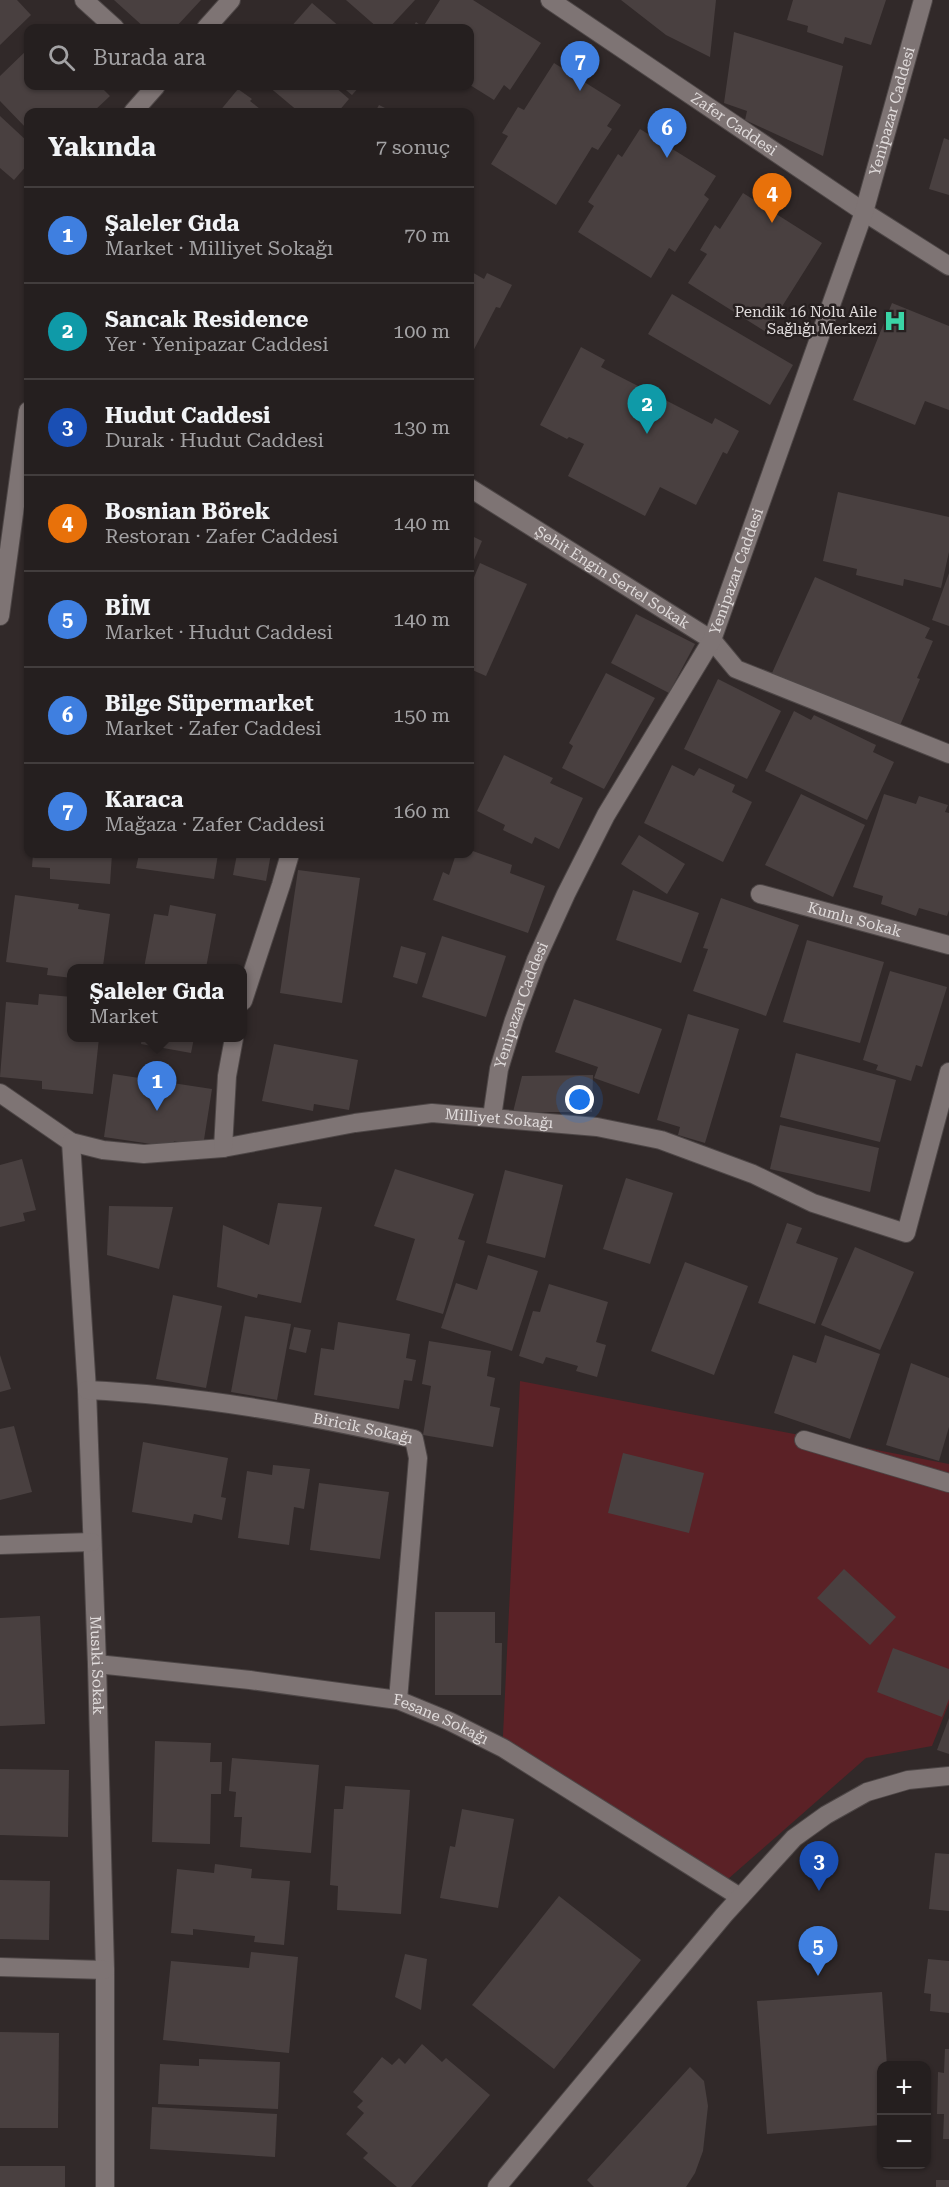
<!DOCTYPE html>
<html lang="tr">
<meta charset="utf-8">
<style>
:root{--surface:#251f1f;--page:#2d2728;--text:#f1f3f6;--muted:#a3a2a4;--line:#423d3d;--accent:#8c9099}
body{margin:0;font-family:"Roboto Serif",serif;background:var(--page);color:var(--text)}
.controls{position:absolute;right:18px;bottom:18px;display:grid;overflow:hidden;border-radius:12px;box-shadow:0 2px 4px #0004}
.controls button{width:54px;height:54px;display:grid;place-items:center;padding:0;border:0;border-bottom:2px solid var(--line);background:var(--surface);color:var(--text);font:30px sans-serif}
.you{position:absolute;left:580px;top:1100px;width:21px;height:21px;margin:-15px;border:4px solid #fff;border-radius:50%;background:#1a73e8;box-shadow:0 0 0 9px #1a73e833}
.badge{display:grid;place-items:center;width:39px;height:39px;border-radius:50%;background:var(--accent);color:#fff;font-size:20px;font-weight:700}
.pin{position:absolute;translate:-50% -50px;filter:drop-shadow(0 2px 3px #0008)}
.pin::after{content:'';position:absolute;top:32px;width:21px;height:18px;background:inherit;clip-path:polygon(0 0,100% 0,50% 100%)}
.popup{position:absolute;left:67px;top:964px;width:180px;height:78px;box-sizing:border-box;display:grid;place-content:center;border-radius:12px;background:var(--surface);filter:drop-shadow(0 2px 4px #0005);font-size:20px;white-space:nowrap;color:var(--muted)}
.popup b{font-size:22px;color:var(--text)}
.popup::after{content:'';position:absolute;left:50%;top:100%;margin-left:-12px;border:12px solid transparent;border-top-color:var(--surface)}
.list{margin:0;padding:0;list-style:none}
h2{display:flex;justify-content:space-between;align-items:center;height:78px;margin:0;padding:0 24px;font-size:26px}
h2 small{font-size:20px;font-weight:400;color:var(--muted)}
.list li{display:grid;grid-template-columns:39px 1fr auto;gap:18px;align-items:center;box-sizing:border-box;height:96px;padding:0 24px;border-top:2px solid var(--line)}
.list b{display:block;font-size:22px;white-space:nowrap}
.list p{margin:0;font-size:20px;white-space:nowrap;color:var(--muted)}
.list em{font-size:20px;font-style:normal;color:var(--muted)}
.icon{flex:none;width:33px;height:33px;fill:none;stroke:currentColor;stroke-width:2;stroke-linecap:round;stroke-linejoin:round}
.map{position:relative;flex:none;width:949px;height:2187px;overflow:hidden}
.search{position:absolute;background:var(--surface);box-shadow:0 2px 4px #0004;left:24px;top:24px;width:450px;height:66px;display:flex;align-items:center;gap:15px;box-sizing:border-box;padding:0 21px;border-radius:12px;color:var(--muted);font-size:22px}
.panel{position:absolute;background:var(--surface);box-shadow:0 2px 4px #0004;left:24px;top:108px;width:450px;height:750px;border-radius:12px}
.map>svg:first-child{display:block}
.park{fill:#5b2126}
.building{fill:#494040}
.lines{fill:none;stroke-linecap:round;stroke-linejoin:round}
.minor-casing{stroke:#4d4646;stroke-width:20}
.minor{stroke:#7e7474;stroke-width:18}
.labels{text-anchor:middle;dominant-baseline:central;stroke-width:5;stroke-linejoin:round;paint-order:stroke}
.street-label{font-size:15px;fill:#e0dbdb;stroke:#272020}
.poi-label{font-size:15px;fill:#e0dbdb;stroke:#272020;text-anchor:end}
</style>
<div class="map">
<svg width="949" height="2187" viewBox="0 0 949 2187">
<rect width="100%" height="100%" fill="#312929"/>
<polygon class="park" points="520,1381 949,1464 949,1703 932,1746 866,1758 728,1879 502,1756"/>
<g class="building">
<polygon points="0,0 17,0 31,15 0,45"/>
<polygon points="114,0 201,0 175,28 145,28"/>
<polygon points="346,0 415,0 389,28 378,28"/>
<polygon points="440,0 473,0 541,43 510,90 504,85 494,100 470,85 470,28 412,28 416,22 423,27"/>
<polygon points="621,0 716,0 710,57 666,35"/>
<polygon points="793,0 886,0 871,45 845,37 843,44 807,32 808,26 787,20"/>
<polygon points="312,3 341,28 290,28"/>
<polygon points="734,32 843,66 823,156 745,120 747,111 724,103"/>
<polygon points="28,49 28,86 100,86 110,96 93,112 28,112 28,130 0,101 0,76"/>
<polygon points="554,63 621,105 607,126 612,129 598,150 592,147 556,205 491,164 508,136 502,133 518,107 524,110"/>
<polygon points="268,86 334,86 349,99 338,112 299,112"/>
<polygon points="341,86 360,86 352,95"/>
<polygon points="238,89 252,99 250,101 264,112 219,112"/>
<polygon points="379,105 393,112 375,112"/>
<polygon points="0,116 28,142 28,164 14,180 0,168"/>
<polygon points="640,129 716,176 704,195 709,199 675,252 669,248 651,278 578,232 594,206 588,202 618,154 622,157"/>
<polygon points="944,138 949,140 949,195 929,189"/>
<polygon points="743,193 822,243 766,332 688,283 707,254 700,250 715,225 720,229"/>
<polygon points="470,271 484,279 487,273 512,285 500,308 496,307 470,357"/>
<polygon points="672,294 793,365 770,405 648,334"/>
<polygon points="892,303 949,326 949,410 925,401 915,425 853,400"/>
<polygon points="581,347 605,360 601,367 712,424 715,418 739,431 727,454 723,452 696,505 660,487 645,516 568,476 584,444 569,437 567,439 540,425"/>
<polygon points="838,492 949,517 949,552 941,588 904,579 903,586 856,575 857,569 823,561"/>
<polygon points="470,535 482,541 470,569"/>
<polygon points="480,563 527,584 486,676 470,669 470,587"/>
<polygon points="949,573 949,626 932,620"/>
<polygon points="815,577 930,628 925,638 933,641 917,678 920,679 898,730 772,673"/>
<polygon points="636,614 695,644 669,693 611,663"/>
<polygon points="606,673 655,698 604,789 562,768 573,746 569,743"/>
<polygon points="718,679 781,711 747,779 684,749"/>
<polygon points="794,711 811,720 814,715 876,745 873,752 894,762 867,820 765,771"/>
<polygon points="504,755 553,778 550,783 583,798 559,849 535,837 532,844 503,830 505,825 477,811"/>
<polygon points="672,765 694,776 699,768 735,785 732,792 752,802 723,862 644,823"/>
<polygon points="801,794 865,825 833,897 765,865"/>
<polygon points="884,794 916,804 919,796 948,805 945,812 949,813 949,910 947,916 919,908 916,916 881,904 883,896 853,887"/>
<polygon points="639,835 685,864 667,894 621,864"/>
<polygon points="470,850 512,865 510,873 545,886 528,933 433,900 443,872 449,875 456,854 470,854"/>
<polygon points="33,854 112,854 110,884 50,879 50,868 32,867"/>
<polygon points="139,854 218,854 214,879 136,868"/>
<polygon points="237,854 271,854 266,881 233,875"/>
<polygon points="405,854 421,854 419,858"/>
<polygon points="298,870 360,878 342,1003 280,993"/>
<polygon points="633,890 699,913 681,963 616,940"/>
<polygon points="15,895 79,904 78,909 110,914 103,966 93,965 93,968 72,968 72,978 47,975 48,968 6,962"/>
<polygon points="721,898 799,925 766,1016 693,991 708,949 703,948"/>
<polygon points="170,905 216,914 206,968 144,968 154,914 168,916"/>
<polygon points="442,936 506,956 486,1017 422,997"/>
<polygon points="807,940 884,962 860,1043 783,1022"/>
<polygon points="401,946 426,953 417,984 393,977"/>
<polygon points="890,971 947,987 922,1067 916,1065 911,1081 876,1070 878,1065 863,1060"/>
<polygon points="39,994 72,997 72,1038 99,1038 93,1094 42,1089 42,1081 0,1077 6,1002 38,1005"/>
<polygon points="574,999 662,1029 639,1094 594,1078 598,1067 555,1052"/>
<polygon points="688,1014 739,1029 705,1143 678,1135 680,1127 657,1120"/>
<polygon points="142,1038 194,1038 191,1053 141,1044"/>
<polygon points="274,1044 358,1060 349,1110 314,1104 313,1111 262,1101"/>
<polygon points="796,1053 896,1080 880,1142 780,1117"/>
<polygon points="113,1074 212,1089 203,1146 174,1141 172,1147 104,1137"/>
<polygon points="593,1075 592,1112 513,1112 522,1076"/>
<polygon points="780,1125 879,1148 870,1192 770,1169"/>
<polygon points="22,1159 36,1210 23,1213 25,1221 0,1227 0,1165"/>
<polygon points="395,1169 474,1194 458,1239 465,1241 443,1314 396,1300 415,1239 374,1226"/>
<polygon points="505,1170 563,1185 545,1258 486,1243"/>
<polygon points="626,1178 673,1193 650,1264 603,1249"/>
<polygon points="278,1203 322,1207 301,1303 258,1294 257,1298 217,1287 223,1225 269,1245"/>
<polygon points="109,1206 173,1207 159,1269 107,1255"/>
<polygon points="787,1223 802,1228 796,1243 838,1258 815,1324 758,1303"/>
<polygon points="855,1247 914,1272 880,1350 821,1325"/>
<polygon points="488,1255 538,1271 512,1351 441,1328 456,1283 477,1290"/>
<polygon points="685,1262 748,1286 714,1375 651,1351"/>
<polygon points="549,1284 608,1302 596,1342 606,1345 597,1377 576,1371 578,1366 546,1357 543,1364 519,1356 533,1311 540,1312"/>
<polygon points="173,1295 222,1306 206,1388 156,1379"/>
<polygon points="245,1316 291,1324 277,1400 231,1392"/>
<polygon points="338,1322 410,1334 406,1358 416,1360 412,1381 404,1380 399,1409 314,1395 321,1348 334,1350"/>
<polygon points="294,1327 311,1330 306,1353 289,1349"/>
<polygon points="825,1335 880,1354 850,1439 774,1413 793,1355 816,1363"/>
<polygon points="429,1341 491,1351 487,1376 495,1378 490,1406 500,1408 493,1447 423,1435 431,1386 422,1384"/>
<polygon points="0,1355 11,1389 0,1392"/>
<polygon points="911,1363 949,1378 949,1427 939,1461 886,1445"/>
<polygon points="14,1426 32,1492 0,1500 0,1429"/>
<polygon points="143,1442 228,1458 221,1497 226,1498 222,1520 194,1514 192,1523 132,1512"/>
<polygon points="623,1453 704,1473 689,1533 608,1513"/>
<polygon points="273,1465 310,1469 304,1509 294,1507 289,1545 238,1538 247,1471 272,1475"/>
<polygon points="319,1483 389,1492 380,1559 310,1550"/>
<polygon points="844,1569 896,1617 870,1645 817,1598"/>
<polygon points="435,1612 495,1612 495,1643 502,1643 501,1695 435,1695"/>
<polygon points="40,1616 45,1724 0,1726 0,1618"/>
<polygon points="893,1648 949,1669 949,1699 942,1717 877,1692"/>
<polygon points="949,1718 949,1754 937,1750"/>
<polygon points="155,1741 211,1743 210,1762 222,1762 221,1794 211,1794 210,1844 152,1842"/>
<polygon points="232,1758 319,1765 311,1853 240,1847 242,1817 234,1817 236,1792 229,1791"/>
<polygon points="0,1769 69,1770 68,1837 0,1835"/>
<polygon points="345,1786 410,1790 401,1914 337,1910 338,1886 330,1885 334,1809 343,1809"/>
<polygon points="462,1809 514,1819 498,1908 440,1898 450,1846 455,1847"/>
<polygon points="935,1853 949,1854 949,1911 929,1909"/>
<polygon points="215,1864 252,1869 251,1878 290,1881 284,1945 254,1942 255,1936 193,1929 193,1935 171,1933 177,1869 214,1873"/>
<polygon points="0,1880 50,1881 49,1940 0,1939"/>
<polygon points="559,1896 641,1960 554,2069 472,2005"/>
<polygon points="251,1952 298,1957 289,2053 163,2040 171,1961 249,1968"/>
<polygon points="405,1954 427,1959 421,2010 395,1997"/>
<polygon points="928,1959 949,1961 949,2013 930,2011 931,1994 924,1993"/>
<polygon points="882,1992 887,2066 882,2066 882,2125 767,2134 757,2001"/>
<polygon points="0,2032 59,2033 58,2128 0,2128"/>
<polygon points="422,2044 442,2062 446,2058 490,2095 411,2187 397,2187 363,2158 368,2153 346,2134 364,2113 357,2107 363,2101 353,2092 382,2057 392,2065 399,2058 405,2064"/>
<polygon points="945,2049 949,2049 949,2139 943,2139 944,2114 937,2114 938,2072 944,2073"/>
<polygon points="199,2059 280,2062 278,2109 158,2104 160,2064 199,2066"/>
<polygon points="690,2067 704,2081 708,2106 703,2151 695,2173 686,2187 594,2187 587,2180"/>
<polygon points="152,2107 277,2114 275,2157 150,2149"/>
<rect x="0" y="2166" width="65" height="21"/>
<rect x="936" y="2180" width="13" height="7"/>
</g>
<g class="lines">
<g class="minor-casing">
<g id="minor">
<polyline points="84,0 115,28"/>
<path id="s1" d="M550,0L864,212L949,266"/>
<polyline points="206,28 231,0"/>
<polyline points="133,112 156,86"/>
<path id="s2" d="M470,488L712,640L736,669L949,754"/>
<polyline points="0,616 28,411"/>
<path id="s3" d="M760,894L949,945"/>
<polyline points="243,1001 281,885 290,854"/>
<path id="s4" d="M0,1093L71,1142L103,1150L144,1154L223,1148L355,1123L432,1113L597,1127L661,1140L753,1174L813,1203L906,1233L949,1072"/>
<path id="s5" d="M492,1117L499,1069L514,1020L536,960L566,894L606,815L712,640L864,212L923,0"/>
<path id="s6" d="M71,1142L87,1390L97,1664L105,1970V2187"/>
<polyline points="223,1148 227,1076 234,1038"/>
<path id="s7" d="M87,1390C197,1395 307,1415 414,1439L418,1458L398,1700"/>
<polyline points="804,1440 949,1483"/>
<polyline points="0,1545 92,1542"/>
<path id="s8" d="M97,1664L250,1680L398,1700L449,1721L503,1748L740,1897"/>
<polyline points="0,1967 105,1970"/>
<polyline points="497,2187 724,1915 794,1838 826,1815 867,1792 908,1780 949,1776"/>
</g>
</g>
<use href="#minor" class="minor"/>
</g>
<defs>
<g id="hospital-bare" transform="scale(1.8)"><path d="M-5-5h3v3.5h4V-5h3V5h-3V1.5h-4V5h-3Z" fill="#3ad4a5" stroke="#272020" stroke-width="2.5" paint-order="stroke"/></g>
</defs>
<g fill-rule="evenodd">
<use href="#hospital-bare" x="895" y="321"/>
</g>
<g class="labels">
<g class="street-label">
<text stroke="none"><textPath href="#s5" startOffset="1088">Yenipazar Caddesi</textPath></text>
<text stroke="none"><textPath href="#s1" startOffset="222">Zafer Caddesi</textPath></text>
<text stroke="none"><textPath href="#s5" startOffset="602">Yenipazar Caddesi</textPath></text>
<text stroke="none"><textPath href="#s2" startOffset="168">Şehit Engin Sertel Sokak</textPath></text>
<text stroke="none"><textPath href="#s3" startOffset="98">Kumlu Sokak</textPath></text>
<text stroke="none"><textPath href="#s5" startOffset="116">Yenipazar Caddesi</textPath></text>
<text stroke="none"><textPath href="#s4" startOffset="519">Milliyet Sokağı</textPath></text>
<text stroke="none"><textPath href="#s7" startOffset="279">Biricik Sokağı</textPath></text>
<text stroke="none"><textPath href="#s6" startOffset="524">Musıki Sokak</textPath></text>
<text stroke="none"><textPath href="#s8" startOffset="350">Fesane Sokağı</textPath></text>
</g>
<g class="poi-label">
<text x="877" y="312">Pendik 16 Nolu Aile<tspan x="877" dy="17">Sağlığı Merkezi</tspan></text>
</g>
</g>
</svg>
<div class="controls">
<button>+</button>
<button>−</button>
</div>
<div class="you"></div>
<div class="pin badge" style="left:157px;top:1111px;background:#3f7fe0">1</div>
<div class="popup"><b>Şaleler Gıda</b>Market</div>
<div class="pin badge" style="left:647px;top:434px;background:#0f9aa8">2</div>
<div class="pin badge" style="left:819px;top:1891px;background:#1a4fb4">3</div>
<div class="pin badge" style="left:772px;top:223px;background:#e8710a">4</div>
<div class="pin badge" style="left:818px;top:1976px;background:#3f7fe0">5</div>
<div class="pin badge" style="left:667px;top:158px;background:#3f7fe0">6</div>
<div class="pin badge" style="left:580px;top:91px;background:#3f7fe0">7</div>
<div class="search"><svg class="icon" aria-label="search" viewBox="0 0 24 24"><circle cx="10" cy="10" r="6"/><path d="M15 15l6 6"/></svg>Burada ara</div>
<section class="panel">
<h2>Yakında<small>7 sonuç</small></h2>
<ul class="list">
<li><span class="badge" style="background:#3f7fe0">1</span><div><b>Şaleler Gıda</b><p>Market · Milliyet Sokağı</p></div><em>70 m</em></li>
<li><span class="badge" style="background:#0f9aa8">2</span><div><b>Sancak Residence</b><p>Yer · Yenipazar Caddesi</p></div><em>100 m</em></li>
<li><span class="badge" style="background:#1a4fb4">3</span><div><b>Hudut Caddesi</b><p>Durak · Hudut Caddesi</p></div><em>130 m</em></li>
<li><span class="badge" style="background:#e8710a">4</span><div><b>Bosnian Börek</b><p>Restoran · Zafer Caddesi</p></div><em>140 m</em></li>
<li><span class="badge" style="background:#3f7fe0">5</span><div><b>BİM</b><p>Market · Hudut Caddesi</p></div><em>140 m</em></li>
<li><span class="badge" style="background:#3f7fe0">6</span><div><b>Bilge Süpermarket</b><p>Market · Zafer Caddesi</p></div><em>150 m</em></li>
<li><span class="badge" style="background:#3f7fe0">7</span><div><b>Karaca</b><p>Mağaza · Zafer Caddesi</p></div><em>160 m</em></li>
</ul>
</section>
</div>
